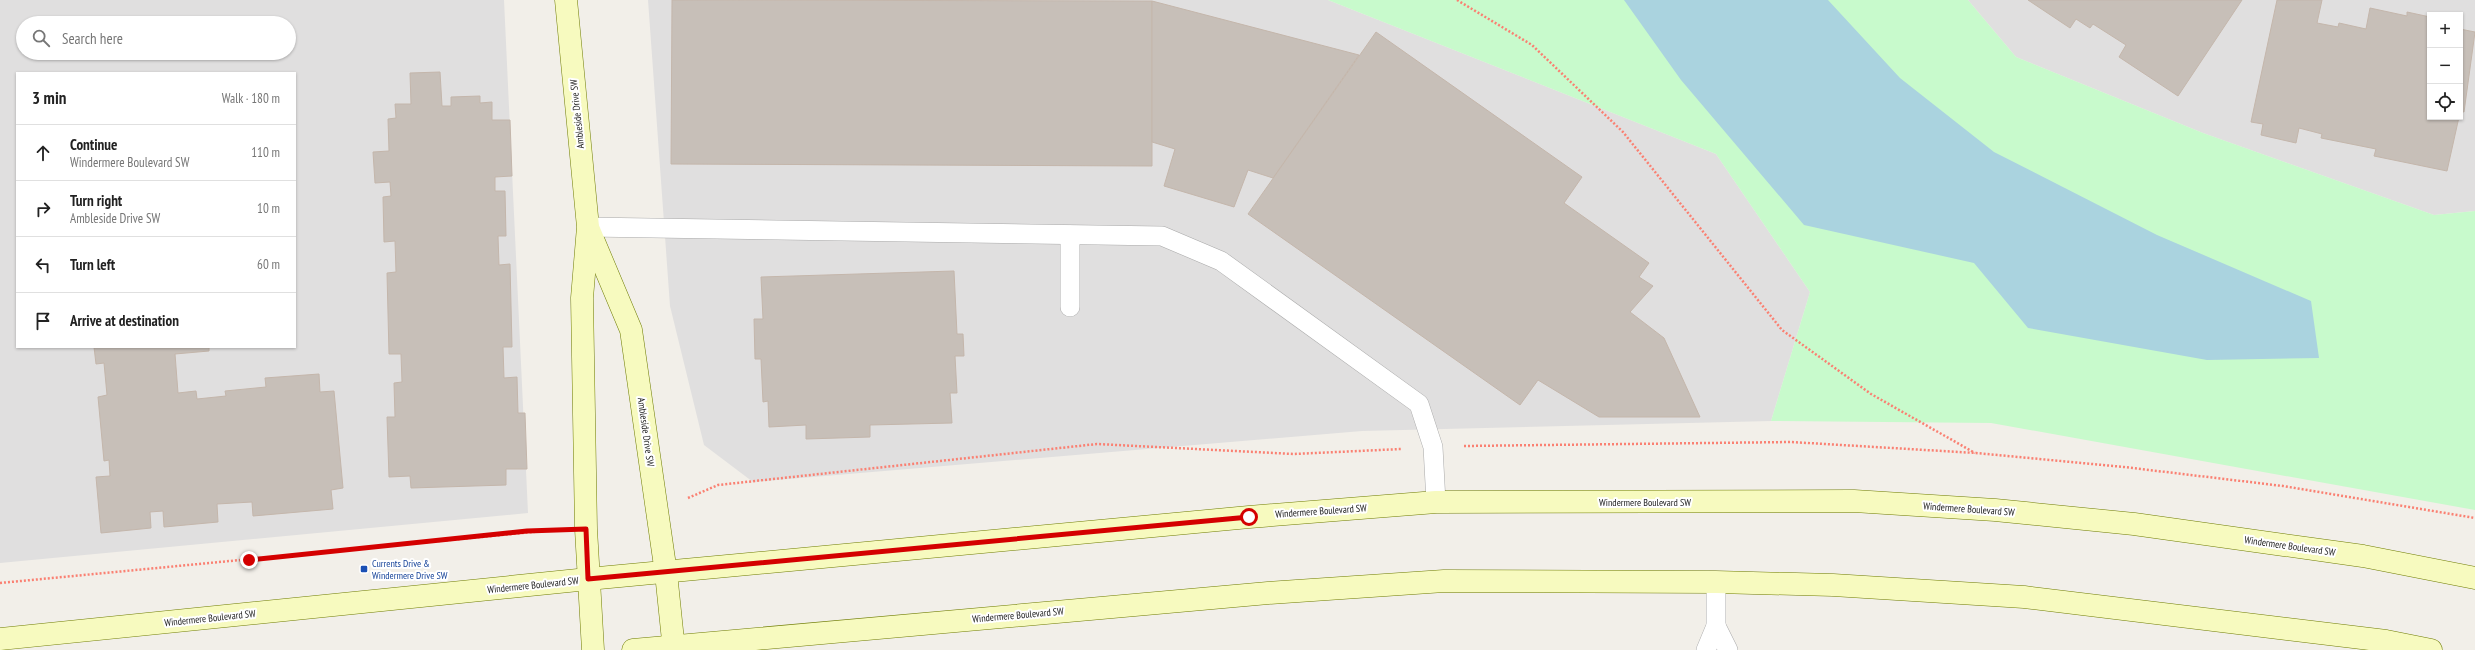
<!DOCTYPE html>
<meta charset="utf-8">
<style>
:root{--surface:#fff;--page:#f2f2f2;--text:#222;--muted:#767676;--line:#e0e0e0}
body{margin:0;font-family:"PT Sans Narrow",sans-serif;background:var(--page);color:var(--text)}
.controls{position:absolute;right:12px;top:12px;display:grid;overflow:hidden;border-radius:0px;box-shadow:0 1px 3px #0004}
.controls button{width:36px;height:36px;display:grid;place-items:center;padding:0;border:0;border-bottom:1px solid var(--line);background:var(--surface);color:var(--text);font:20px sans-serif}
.stop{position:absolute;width:12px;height:12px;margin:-9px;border:3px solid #d40000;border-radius:50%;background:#fff}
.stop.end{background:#d40000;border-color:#fff;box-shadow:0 1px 4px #0008}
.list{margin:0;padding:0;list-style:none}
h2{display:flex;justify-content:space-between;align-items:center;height:52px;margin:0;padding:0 16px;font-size:17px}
h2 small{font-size:13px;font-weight:400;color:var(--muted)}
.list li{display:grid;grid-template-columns:26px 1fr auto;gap:12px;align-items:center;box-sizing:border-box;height:56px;padding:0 16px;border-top:1px solid var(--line)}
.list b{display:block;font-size:15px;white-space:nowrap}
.list p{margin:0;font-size:13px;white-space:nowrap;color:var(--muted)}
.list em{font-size:13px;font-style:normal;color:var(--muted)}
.icon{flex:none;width:22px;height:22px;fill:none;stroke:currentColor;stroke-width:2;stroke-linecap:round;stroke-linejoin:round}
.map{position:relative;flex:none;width:2475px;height:650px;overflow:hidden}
.search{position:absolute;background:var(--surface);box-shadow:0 1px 3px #0004;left:16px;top:16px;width:280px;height:44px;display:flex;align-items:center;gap:10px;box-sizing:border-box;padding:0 14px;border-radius:22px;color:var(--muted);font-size:15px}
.panel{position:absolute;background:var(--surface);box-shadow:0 1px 3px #0004;left:16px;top:72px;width:280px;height:276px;border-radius:0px}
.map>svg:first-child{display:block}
.residential{fill:#e0dfdf;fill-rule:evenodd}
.park{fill:#c8facc}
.water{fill:#aad3df}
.building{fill:#c7bfb8;stroke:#c4b6ab}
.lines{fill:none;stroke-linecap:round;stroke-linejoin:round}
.lane-casing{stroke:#a9a9a9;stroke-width:20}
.secondary-casing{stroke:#707d05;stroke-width:23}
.path{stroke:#fa8072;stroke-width:2.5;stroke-dasharray:2 2;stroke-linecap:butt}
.lane{stroke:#fff;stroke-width:19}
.secondary{stroke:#f7fabf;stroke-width:22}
.route{stroke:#d40000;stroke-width:5}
.transit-dot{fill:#1a4fb4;stroke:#fff;stroke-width:1.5}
.labels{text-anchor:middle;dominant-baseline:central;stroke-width:4;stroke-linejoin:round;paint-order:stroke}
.street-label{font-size:10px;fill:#222;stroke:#fff}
.transit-label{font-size:10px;fill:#164399;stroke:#fff;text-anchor:start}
</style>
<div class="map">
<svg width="2475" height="650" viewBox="0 0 2475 650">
<rect width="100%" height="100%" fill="#f2efe9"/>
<g class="residential">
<path d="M0,0H504L528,513L0,563ZM23,23H289V53H23ZM17,73H295V347H17Z"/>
<polygon points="648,0 1328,0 1716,154 1810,292 1771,421 1362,431 753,482 704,445 670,306"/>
<path d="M1968,0H2475V211L2434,215L2203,133L2016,57ZM2430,15H2460V117H2430Z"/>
</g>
<polygon class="park" points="1328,0 1968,0 2016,57 2203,133 2434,215 2475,211 2475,510 1991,423 1771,421 1810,292 1716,154"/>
<polygon class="water" points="1624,0 1828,0 1900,78 1994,152 2157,235 2311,301 2319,358 2207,360 2028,328 1974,263 1804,225 1681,80"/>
<g class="building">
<polygon points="672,0 1152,1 1152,166 671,164"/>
<polygon points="2028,0 2242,0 2178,96 2119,57 2126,45 2093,24 2090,28 2076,19 2070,28"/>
<polygon points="2277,0 2322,0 2317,23 2338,27 2339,23 2366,29 2370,8 2407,16 2407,12 2430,17 2430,117 2459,117 2447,171 2374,156 2376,149 2321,138 2322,134 2299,128 2296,143 2261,135 2263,124 2251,122"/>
<polygon points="1152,1 1359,55 1273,178 1248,170 1234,207 1164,186 1175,149 1152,142"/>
<polygon points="2460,29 2475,32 2464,112 2460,111"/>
<polygon points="1376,32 1582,177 1564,203 1649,263 1639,277 1653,286 1630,312 1664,338 1700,417 1599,417 1538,380 1520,405 1248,214"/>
<polygon points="440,72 442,106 451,106 451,97 480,96 480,103 492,102 492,120 510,120 512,176 495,177 495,191 505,191 506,236 498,236 499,265 510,264 512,347 503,347 504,378 517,377 518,413 525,413 527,469 506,469 506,485 411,488 410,476 389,477 387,417 395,417 394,383 402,382 401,354 389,354 387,273 396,272 395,241 384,242 383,197 391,196 390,182 375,183 373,152 389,151 388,119 396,118 395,104 411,104 410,73"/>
<polygon points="954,271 957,334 963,334 964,356 955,356 957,393 950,393 952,423 870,425 870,437 806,439 806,425 769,427 768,401 763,402 761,359 755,359 754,319 763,319 761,277"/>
<polygon points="94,347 209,347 209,351 175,354 178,393 196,391 197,399 226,396 225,391 266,387 265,378 319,374 320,392 334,391 343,488 331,490 333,509 253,516 252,502 217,504 218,522 164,527 163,511 150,512 151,528 101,533 96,477 110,476 109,460 104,461 98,397 107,395 104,363 96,364"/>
</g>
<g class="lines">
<g class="lane-casing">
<g id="lane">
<polyline points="588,227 1162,236 1221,261 1419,404 1433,447 1436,502"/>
<polyline points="1070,235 1070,307"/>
<polyline points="1716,626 1728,650"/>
<polyline points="1706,650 1716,626 1716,582"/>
</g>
</g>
<g class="secondary-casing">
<g id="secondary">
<polyline points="566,0 588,227 582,298 586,529 593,650"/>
<polyline points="589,230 631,330 666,573 674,650"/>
<polyline points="0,639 588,579 1249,517 1436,502 1854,501 1995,510 2134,524 2363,556 2475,578"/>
<polyline points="633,650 1268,593 1444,581 1716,582 1833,585 2024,597 2386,641 2431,650"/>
</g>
</g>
<g class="path">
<polyline points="1457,0 1532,45 1623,132 1782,330 1871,394 1975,453"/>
<polyline points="1464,446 1791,442 1976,453 2124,467 2283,486 2475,518"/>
<polyline points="688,498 718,485 1097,444 1294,454 1401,449"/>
<polyline points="0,583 554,530"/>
</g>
<use href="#lane" class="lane"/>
<use href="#secondary" class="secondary"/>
</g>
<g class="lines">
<polyline class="route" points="249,560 527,531 586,529 588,579 1249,517"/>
</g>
<rect class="transit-dot" x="360" y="565" width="8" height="8" rx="2"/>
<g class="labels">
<g class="street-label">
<text transform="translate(577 114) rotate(-96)">Ambleside Drive SW</text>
<text transform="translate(646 432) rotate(82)">Ambleside Drive SW</text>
<text x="1645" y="502">Windermere Boulevard SW</text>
<text transform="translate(1969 509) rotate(4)">Windermere Boulevard SW</text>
<text transform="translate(1321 511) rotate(-4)">Windermere Boulevard SW</text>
<text transform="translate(2290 546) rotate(8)">Windermere Boulevard SW</text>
<text transform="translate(533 585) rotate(-6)">Windermere Boulevard SW</text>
<text transform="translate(1018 615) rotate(-5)">Windermere Boulevard SW</text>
<text transform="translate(210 618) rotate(-6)">Windermere Boulevard SW</text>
</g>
<g class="transit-label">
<text x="372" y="563">Currents Drive &amp;<tspan x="372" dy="12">Windermere Drive SW</tspan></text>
</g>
</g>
</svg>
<div class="controls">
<button>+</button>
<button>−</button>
<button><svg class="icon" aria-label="locate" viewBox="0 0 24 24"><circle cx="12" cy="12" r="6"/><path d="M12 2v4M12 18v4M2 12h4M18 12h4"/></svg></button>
</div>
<div class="stop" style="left:1249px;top:517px"></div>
<div class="stop end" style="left:249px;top:560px"></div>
<div class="search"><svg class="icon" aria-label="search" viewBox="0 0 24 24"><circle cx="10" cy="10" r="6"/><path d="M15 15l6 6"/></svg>Search here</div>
<section class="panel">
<h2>3 min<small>Walk · 180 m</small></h2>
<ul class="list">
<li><svg class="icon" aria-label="ahead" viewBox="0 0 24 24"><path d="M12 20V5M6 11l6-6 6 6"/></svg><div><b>Continue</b><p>Windermere Boulevard SW</p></div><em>110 m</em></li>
<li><svg class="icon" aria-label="right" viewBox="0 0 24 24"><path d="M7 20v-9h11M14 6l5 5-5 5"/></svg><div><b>Turn right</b><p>Ambleside Drive SW</p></div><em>10 m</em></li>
<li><svg class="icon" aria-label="left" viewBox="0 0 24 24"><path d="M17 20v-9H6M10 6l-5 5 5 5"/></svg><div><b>Turn left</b></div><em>60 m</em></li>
<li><svg class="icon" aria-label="arrive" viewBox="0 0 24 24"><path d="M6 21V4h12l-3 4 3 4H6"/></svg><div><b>Arrive at destination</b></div></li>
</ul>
</section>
</div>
